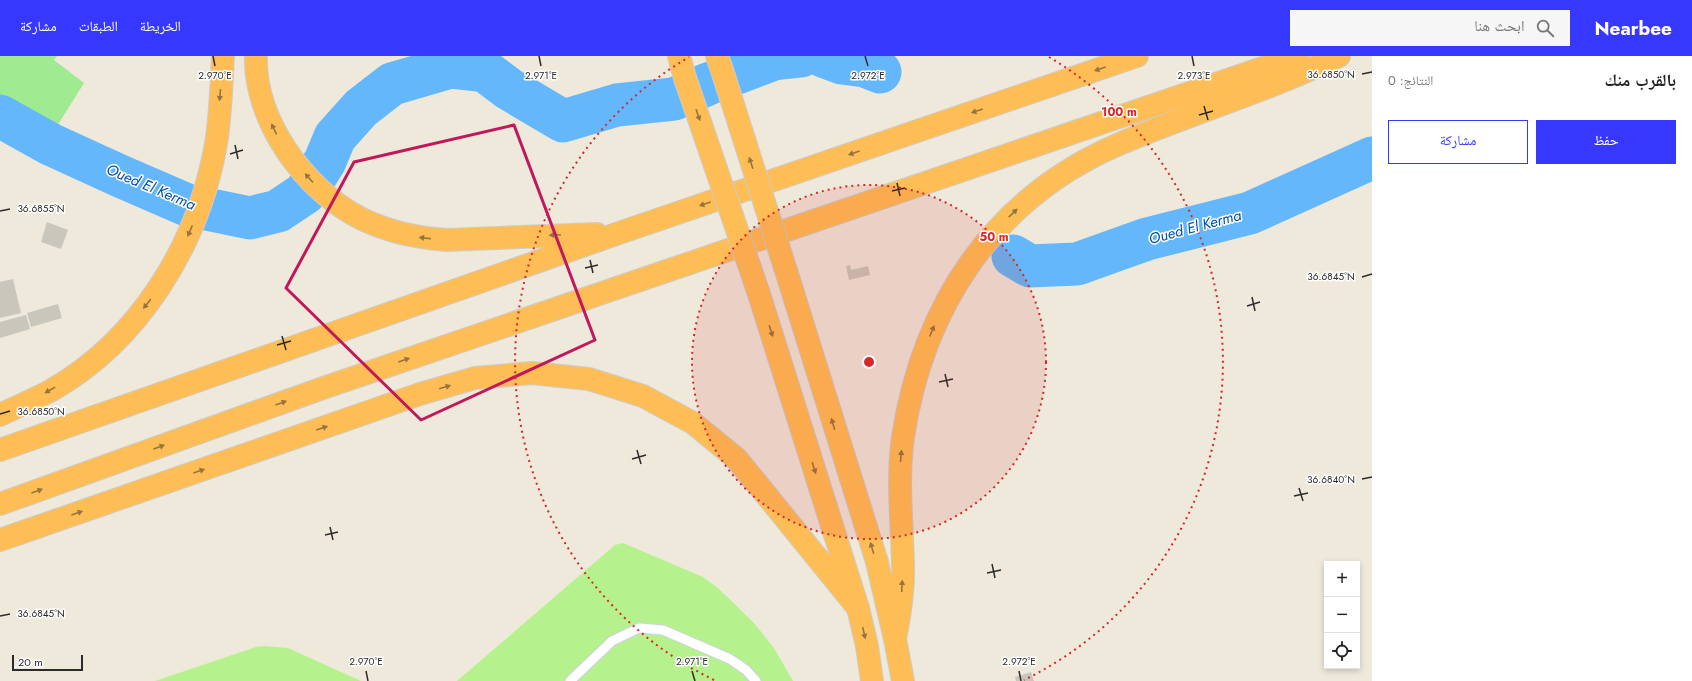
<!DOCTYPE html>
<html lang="ar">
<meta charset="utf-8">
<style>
:root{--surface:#fff;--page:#f6f6f6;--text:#222;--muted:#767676;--line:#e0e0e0;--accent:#3738ff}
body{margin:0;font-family:Jost,"Noto Naskh Arabic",sans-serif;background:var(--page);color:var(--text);direction:rtl}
.controls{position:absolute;right:12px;bottom:12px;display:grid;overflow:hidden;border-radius:0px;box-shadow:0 2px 6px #0003}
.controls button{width:36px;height:36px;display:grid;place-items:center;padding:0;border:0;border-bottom:1px solid var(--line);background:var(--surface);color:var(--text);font:20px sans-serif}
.scale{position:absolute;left:12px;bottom:10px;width:71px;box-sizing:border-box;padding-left:4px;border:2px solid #2b2b2b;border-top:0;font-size:11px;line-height:14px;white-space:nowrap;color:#2b2b2b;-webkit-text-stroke:3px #fff;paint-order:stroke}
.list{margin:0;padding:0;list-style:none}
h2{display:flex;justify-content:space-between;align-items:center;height:52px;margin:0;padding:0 16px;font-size:17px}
h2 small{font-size:13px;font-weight:400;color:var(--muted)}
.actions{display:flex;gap:8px;padding:12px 16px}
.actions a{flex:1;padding:9px 0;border:1px solid var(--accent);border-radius:0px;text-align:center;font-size:14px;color:var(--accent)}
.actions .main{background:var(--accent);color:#fff}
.icon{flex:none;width:22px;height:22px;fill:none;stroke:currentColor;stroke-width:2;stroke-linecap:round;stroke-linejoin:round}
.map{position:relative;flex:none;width:1372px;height:625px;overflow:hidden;direction:ltr}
header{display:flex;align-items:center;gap:24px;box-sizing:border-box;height:56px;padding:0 20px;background:var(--accent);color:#fff}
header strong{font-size:19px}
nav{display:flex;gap:22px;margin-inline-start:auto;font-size:14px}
.search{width:280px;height:36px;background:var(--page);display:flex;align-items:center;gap:10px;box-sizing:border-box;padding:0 14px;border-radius:0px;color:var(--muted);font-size:15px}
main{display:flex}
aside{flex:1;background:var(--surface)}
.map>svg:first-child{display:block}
.green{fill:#a0ea92}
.pitch{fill:#b5f28d}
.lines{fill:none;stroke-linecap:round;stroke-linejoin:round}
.river{stroke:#64b7fa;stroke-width:43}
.building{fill:#c9c6bb}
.lane-casing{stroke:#d0d0e5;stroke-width:11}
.highway-casing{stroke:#ccc;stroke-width:24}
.lane{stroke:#fff;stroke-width:9}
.highway{stroke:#ffbe55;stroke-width:22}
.highway-bridge-casing{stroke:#ccc;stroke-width:24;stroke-linecap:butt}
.highway-bridge{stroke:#ffbe55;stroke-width:22}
.oneway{fill:#957440}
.marked{fill:none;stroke:#c2185b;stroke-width:3;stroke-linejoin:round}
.ticks{fill:none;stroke:#2b2b2b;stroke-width:1.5}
.ring{fill:none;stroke:#d62828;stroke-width:2;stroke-dasharray:2 4}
.labels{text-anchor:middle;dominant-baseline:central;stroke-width:3;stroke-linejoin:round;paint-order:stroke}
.water-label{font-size:15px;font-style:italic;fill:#0150a8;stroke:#fff}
.ticks-label{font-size:10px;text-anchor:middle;fill:#2b2b2b;stroke:#fff;stroke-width:3;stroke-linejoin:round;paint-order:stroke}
.centre{fill:#d62828;stroke:#fff;stroke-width:2}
.ring-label{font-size:12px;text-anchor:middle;font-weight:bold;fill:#d62828;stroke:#fff;stroke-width:3;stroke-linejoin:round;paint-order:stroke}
</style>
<header>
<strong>Nearbee</strong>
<div class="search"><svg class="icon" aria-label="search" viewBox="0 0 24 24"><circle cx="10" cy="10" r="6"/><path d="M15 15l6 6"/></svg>ابحث هنا</div>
<nav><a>الخريطة</a><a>الطبقات</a><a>مشاركة</a></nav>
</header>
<main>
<aside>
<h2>بالقرب منك<small>النتائج: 0</small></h2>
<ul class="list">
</ul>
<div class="actions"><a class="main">حفظ</a><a>مشاركة</a></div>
</aside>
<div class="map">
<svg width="1372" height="625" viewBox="0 0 1372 625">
<rect width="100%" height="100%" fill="#eee9db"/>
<polygon class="green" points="0,0 57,0 54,4 84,27 37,102 0,84"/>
<g class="pitch">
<polygon points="623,487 703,521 718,532 754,567 774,592 793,625 457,625 615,489"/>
<polygon points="265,590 288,592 361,625 155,625 256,591"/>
</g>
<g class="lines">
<g class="river">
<polyline points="823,0 842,7 865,10 880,16"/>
<polyline points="0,60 50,88 120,120 187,149 250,162 278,155 305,137 325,105 335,81 361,52 392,28 450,11 485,15 509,33 563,65 617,49 674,43 708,28 774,3 801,0"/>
<polyline points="1013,200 1030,210 1077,208 1147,183 1250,157 1372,102"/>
</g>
</g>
<g class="building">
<polygon points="47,166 68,174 61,193 41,186"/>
<polygon points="850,209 851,214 868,210 870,219 849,224 846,210"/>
<polygon points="13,223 21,257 0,262 0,226"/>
<polygon points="58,248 62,262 31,271 27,257"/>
<polygon points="26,259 30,273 0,282 0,266"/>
<polygon points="1031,616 1034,625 1016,625 1015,621"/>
</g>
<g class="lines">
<g class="lane-casing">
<polyline id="lane" points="570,625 612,585 639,572 663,574 730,603 746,614 756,625"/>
</g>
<g class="highway-casing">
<g id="highway">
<path d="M256,0C254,64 305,135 362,163C389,176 417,182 447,184L597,178"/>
<polyline points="679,0 685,22"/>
<polyline points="717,0 722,14"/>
<polyline points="789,224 877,506 895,583 903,625"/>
<polyline points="759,238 858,552 867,590 872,625"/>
<path d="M0,359C17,351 35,343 52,334C139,284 197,190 215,93C221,63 221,31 223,0"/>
<polyline points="0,394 622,176 1137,0"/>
<polyline points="0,448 326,331 1298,0"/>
<polyline points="0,484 420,338 475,322 532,317 589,323 643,340 693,367 737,403 858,552"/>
<path d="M895,583C900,558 904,534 903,509C902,466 897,424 903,381C923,250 993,143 1117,89C1190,57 1267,36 1339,0"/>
</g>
</g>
<use href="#lane" class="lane"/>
<use href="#highway" class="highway"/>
<g class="highway-bridge-casing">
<g id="highway-bridge">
<polyline points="722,14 789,224"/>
<polyline points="685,22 759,238"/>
</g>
</g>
<use href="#highway-bridge" class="highway-bridge"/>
</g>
<defs><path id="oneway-solid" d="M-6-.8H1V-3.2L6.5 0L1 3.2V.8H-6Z"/></defs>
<g class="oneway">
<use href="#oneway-solid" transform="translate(1100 13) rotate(161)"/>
<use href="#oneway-solid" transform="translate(220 39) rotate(95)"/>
<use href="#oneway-solid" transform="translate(977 55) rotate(161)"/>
<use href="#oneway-solid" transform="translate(698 59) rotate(71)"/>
<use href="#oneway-solid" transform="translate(274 73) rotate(-116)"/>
<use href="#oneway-solid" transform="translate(854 97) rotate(161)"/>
<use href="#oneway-solid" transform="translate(751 107) rotate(-108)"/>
<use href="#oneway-solid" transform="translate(309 122) rotate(-132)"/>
<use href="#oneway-solid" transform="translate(705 148) rotate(161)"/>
<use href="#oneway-solid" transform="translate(1013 157) rotate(-44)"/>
<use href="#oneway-solid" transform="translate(190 175) rotate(113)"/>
<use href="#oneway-solid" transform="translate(555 179) rotate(177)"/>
<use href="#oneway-solid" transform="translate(425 182) rotate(-173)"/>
<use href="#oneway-solid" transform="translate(147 248) rotate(129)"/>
<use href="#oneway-solid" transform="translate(771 275) rotate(72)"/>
<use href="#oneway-solid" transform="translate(932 275) rotate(-68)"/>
<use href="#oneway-solid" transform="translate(404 304) rotate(-19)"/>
<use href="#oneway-solid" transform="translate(445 331) rotate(-16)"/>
<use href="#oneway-solid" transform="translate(50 334) rotate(151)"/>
<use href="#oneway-solid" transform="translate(281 347) rotate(-20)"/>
<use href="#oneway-solid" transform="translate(833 368) rotate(-107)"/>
<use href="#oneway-solid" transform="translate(322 372) rotate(-19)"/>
<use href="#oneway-solid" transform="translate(159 391) rotate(-20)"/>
<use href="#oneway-solid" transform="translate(901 400) rotate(-85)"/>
<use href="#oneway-solid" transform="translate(814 412) rotate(72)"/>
<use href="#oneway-solid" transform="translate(199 415) rotate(-19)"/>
<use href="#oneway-solid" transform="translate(37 435) rotate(-20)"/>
<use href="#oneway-solid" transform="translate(77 457) rotate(-19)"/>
<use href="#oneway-solid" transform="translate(872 492) rotate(-107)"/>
<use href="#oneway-solid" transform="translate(902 530) rotate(-87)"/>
<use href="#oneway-solid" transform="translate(864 577) rotate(77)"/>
</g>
<path class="marked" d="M514,69L595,284L421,364L286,232L354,106Z"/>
<path class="ticks" d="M213,0L215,10M539,0L541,10M865,0L868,10M1192,0L1194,10M1362,18L1372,16M1204,50L1208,64M1199,59L1213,55M235,89L238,103M230,98L243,94M897,127L900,140M892,135L905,132M0,155L10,153M590,204L593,217M585,212L598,209M1362,221L1372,218M1252,241L1255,255M1247,250L1260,246M282,280L286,294M277,289L291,285M945,318L948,331M939,326L953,323M0,358L10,355M637,394L641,408M632,403L646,399M1362,423L1372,421M1299,432L1303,445M1294,440L1308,437M330,471L333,484M325,479L338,476M992,508L995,522M987,517L1001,514M0,560L10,558M366,615L368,625M692,615L695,625M1019,615L1021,625"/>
<circle cx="869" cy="306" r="177" fill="#d62828" fill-opacity=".12"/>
<g class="ring">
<circle cx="869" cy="306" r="177"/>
<path d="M714 624A354 354 0 0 1 689 1M1049 1A354 354 0 0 1 1024 624"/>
</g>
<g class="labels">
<g class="water-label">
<text transform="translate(151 131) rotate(23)">Oued El Kerma</text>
<text transform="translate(1195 171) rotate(-15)">Oued El Kerma</text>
</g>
</g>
<g class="ticks-label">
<text x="1331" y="22">36.6850°N</text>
<text x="215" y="23">2.970°E</text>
<text x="541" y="23">2.971°E</text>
<text x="868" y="23">2.972°E</text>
<text x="1194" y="23">2.973°E</text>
<text x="41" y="156">36.6855°N</text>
<text x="1331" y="224">36.6845°N</text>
<text x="41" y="359">36.6850°N</text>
<text x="1331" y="427">36.6840°N</text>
<text x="41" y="561">36.6845°N</text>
<text x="366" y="609">2.970°E</text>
<text x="692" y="609">2.971°E</text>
<text x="1019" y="609">2.972°E</text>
</g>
<circle cx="869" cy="306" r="6" class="centre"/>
<g class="ring-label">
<text x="1119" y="60">100 m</text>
<text x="994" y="185">50 m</text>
</g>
</svg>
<div class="controls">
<button>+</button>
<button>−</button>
<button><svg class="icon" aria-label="locate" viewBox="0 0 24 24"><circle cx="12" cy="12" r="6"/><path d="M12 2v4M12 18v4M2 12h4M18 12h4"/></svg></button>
</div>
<div class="scale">20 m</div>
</div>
</main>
